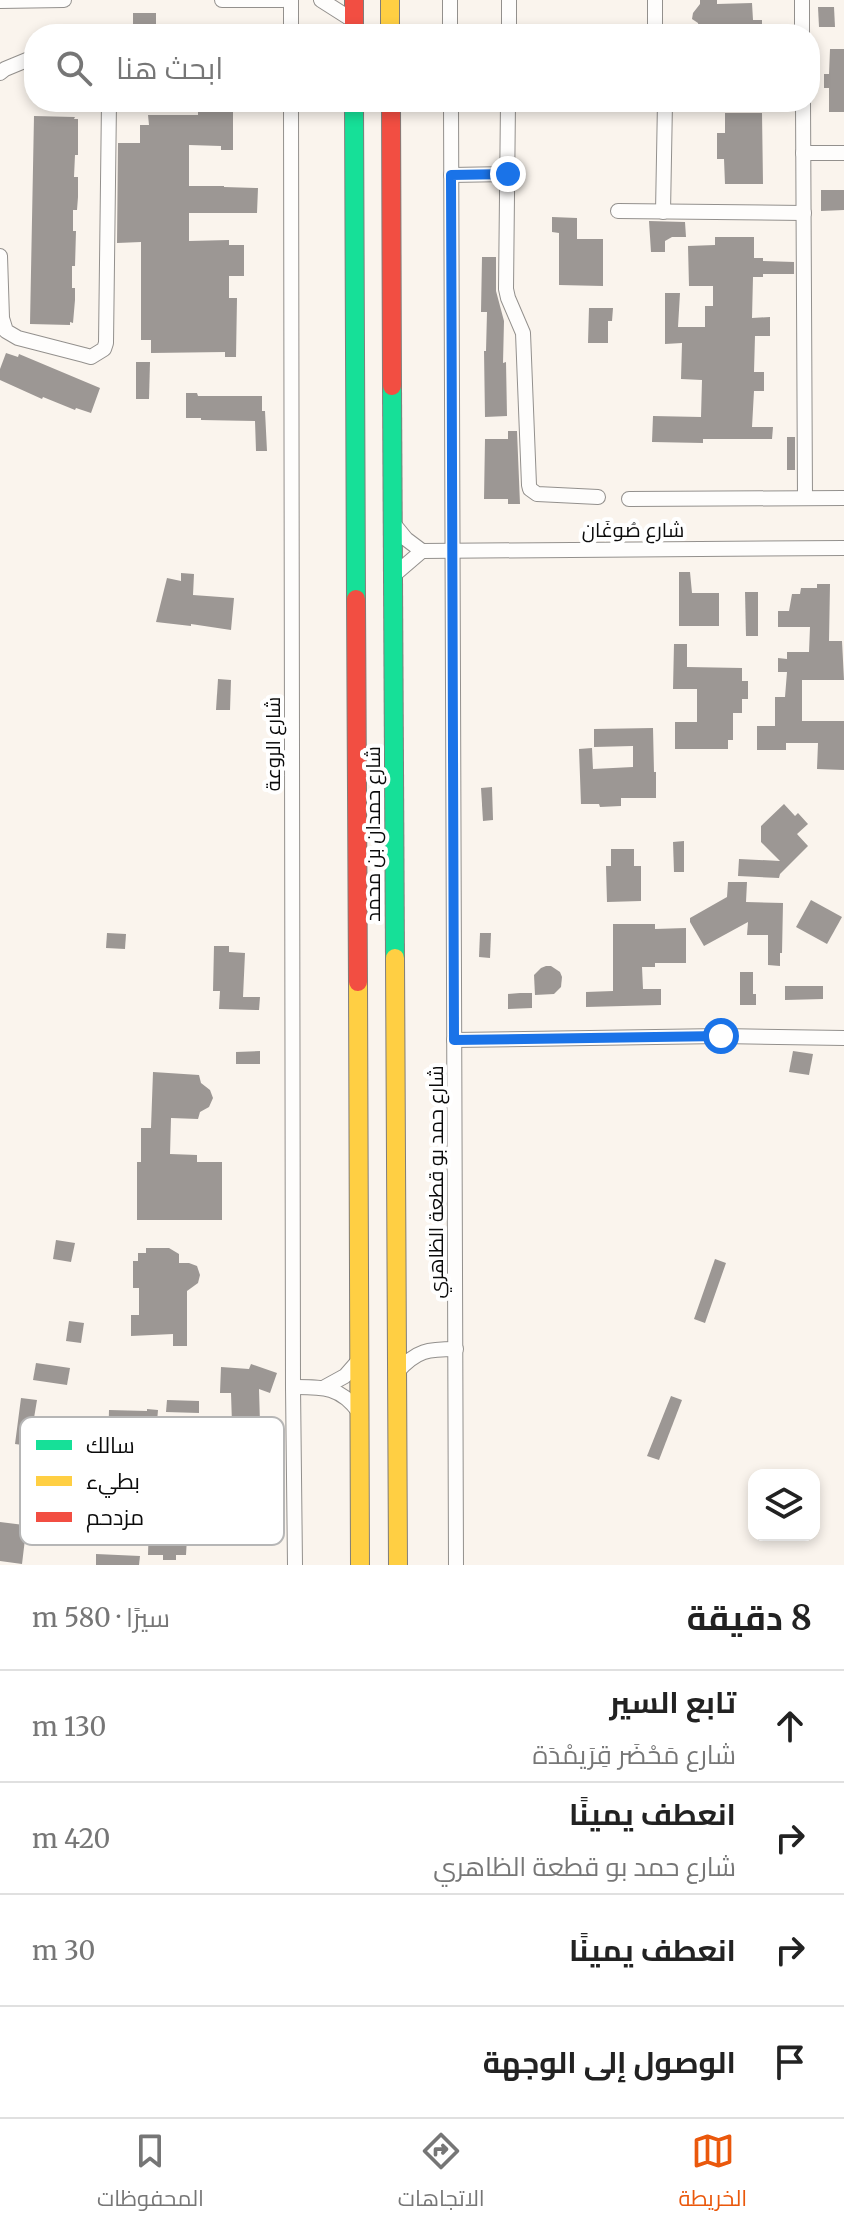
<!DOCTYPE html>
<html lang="ar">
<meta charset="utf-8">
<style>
:root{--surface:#fff;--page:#f2f2f2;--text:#222;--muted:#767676;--line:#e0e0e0;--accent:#ea580c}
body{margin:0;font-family:Merriweather,Cairo,serif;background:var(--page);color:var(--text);direction:rtl}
.controls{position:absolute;right:24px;bottom:24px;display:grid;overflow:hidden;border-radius:16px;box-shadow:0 4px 12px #0003}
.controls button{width:72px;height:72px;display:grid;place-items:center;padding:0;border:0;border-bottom:2px solid var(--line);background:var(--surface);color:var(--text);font:40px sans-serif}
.stop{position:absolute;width:24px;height:24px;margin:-18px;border:6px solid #1a73e8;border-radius:50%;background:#fff}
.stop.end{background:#1a73e8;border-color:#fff;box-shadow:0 2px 8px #0008}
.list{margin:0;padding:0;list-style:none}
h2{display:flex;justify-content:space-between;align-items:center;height:104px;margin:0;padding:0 32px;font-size:34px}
h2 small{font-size:26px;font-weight:400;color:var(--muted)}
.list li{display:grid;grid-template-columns:52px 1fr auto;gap:24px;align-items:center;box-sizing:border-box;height:112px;padding:0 32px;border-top:2px solid var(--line)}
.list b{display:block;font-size:30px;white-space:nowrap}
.list p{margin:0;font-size:26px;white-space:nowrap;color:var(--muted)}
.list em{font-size:26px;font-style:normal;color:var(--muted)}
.icon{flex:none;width:44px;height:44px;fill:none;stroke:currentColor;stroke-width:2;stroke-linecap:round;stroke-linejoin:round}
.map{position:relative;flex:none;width:844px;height:1565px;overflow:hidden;direction:ltr}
.search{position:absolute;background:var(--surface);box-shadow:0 4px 12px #0003;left:24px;right:24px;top:24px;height:88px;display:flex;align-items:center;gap:20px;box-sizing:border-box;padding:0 28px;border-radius:32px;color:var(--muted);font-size:30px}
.sheet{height:552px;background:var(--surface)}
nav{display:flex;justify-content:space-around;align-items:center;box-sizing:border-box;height:112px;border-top:2px solid var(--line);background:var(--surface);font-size:22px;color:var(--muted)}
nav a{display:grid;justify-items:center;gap:4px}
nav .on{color:var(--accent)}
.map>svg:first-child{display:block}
.building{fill:#9c9794}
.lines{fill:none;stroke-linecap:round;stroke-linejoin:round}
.street-casing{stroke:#93908d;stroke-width:16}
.fast-casing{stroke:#807d7a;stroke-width:20}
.slow-casing{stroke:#807d7a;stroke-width:20}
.jam-casing{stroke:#807d7a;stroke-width:20}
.street{stroke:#fefdfc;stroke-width:14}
.fast{stroke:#16e098;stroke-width:18}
.slow{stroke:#ffcf43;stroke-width:18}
.jam{stroke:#f24e42;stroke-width:18}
.route{stroke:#1a73e8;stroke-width:10}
.labels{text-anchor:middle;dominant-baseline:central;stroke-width:8;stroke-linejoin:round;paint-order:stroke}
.street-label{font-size:20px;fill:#0b0b0b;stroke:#fff}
.key{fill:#fff;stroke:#b6b6b6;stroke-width:2}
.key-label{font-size:22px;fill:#0b0b0b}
</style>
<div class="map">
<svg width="844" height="1565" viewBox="0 0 844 1565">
<rect width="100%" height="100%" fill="#faf4ed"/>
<g class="building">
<polygon points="700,0 717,0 717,4 752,3 753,20 762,20 762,34 700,34 698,23 692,19 693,13 700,4"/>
<polygon points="818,7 834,7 835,27 819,27"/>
<rect x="133" y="13" width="23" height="12"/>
<polygon points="830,49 844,49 844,112 829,112 829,88 824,88 824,74 829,74"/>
<polygon points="198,102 233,102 233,150 221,150 221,146 189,145 189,186 224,186 224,187 258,188 257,213 189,213 189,241 229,240 229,245 244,245 244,276 229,276 229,298 237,298 236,357 225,357 225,352 151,353 151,340 141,340 141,242 117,243 118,143 140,143 140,125 149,125 148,115 198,115"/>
<polygon points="725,113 762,113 763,184 725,184 724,159 717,159 717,133 725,133"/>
<polygon points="34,116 75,117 74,119 78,119 78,155 75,155 74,177 78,177 78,197 77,210 73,210 73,231 76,231 75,266 72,266 72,288 75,288 75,300 73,323 70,322 70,325 30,324"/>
<polygon points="821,190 844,190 844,210 821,211"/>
<polygon points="552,217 577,218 577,239 603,239 603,286 559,285 559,233 552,232"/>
<polygon points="649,221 685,222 686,237 672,237 665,241 665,252 651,252"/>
<polygon points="715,237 754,237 754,258 763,258 763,261 794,262 794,274 763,274 763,277 753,277 752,318 770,317 770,336 755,336 754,372 764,372 764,391 754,391 752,427 773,427 772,439 703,439 703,443 652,442 653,416 701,417 702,380 681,379 682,343 665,344 665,293 680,293 678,327 705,327 705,306 713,306 713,286 689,286 688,246 715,245"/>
<polygon points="482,257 496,257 496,291 504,321 503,363 506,362 507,416 485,417 484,351 486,351 487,312 481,312"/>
<polygon points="589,308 613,308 612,321 608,321 608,343 588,343"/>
<polygon points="6,353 18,357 19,354 100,388 91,413 76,408 75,410 43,397 42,399 0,380 0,369"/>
<polygon points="136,362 150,362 149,399 136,399"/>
<polygon points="186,393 197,393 198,396 262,396 262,411 265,411 267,451 256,451 255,421 201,420 201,418 186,418"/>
<polygon points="508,431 517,431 520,504 508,504 508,499 484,499 485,439 508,439"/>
<rect x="787" y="437" width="8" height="33"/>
<polygon points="679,572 690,572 692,593 719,593 719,626 679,626"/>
<polygon points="181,573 194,574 193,595 234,598 231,630 191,624 191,626 156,622 167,578 181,581"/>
<polygon points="817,584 830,584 829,641 842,641 844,680 802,680 802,721 844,721 844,770 817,769 818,743 786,743 786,750 757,750 757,726 775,726 775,697 785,697 787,672 778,672 778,658 787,659 787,652 809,652 810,627 778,627 778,611 789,611 792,594 800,594 801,588 817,588"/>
<polygon points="745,592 758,592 758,636 746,636"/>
<polygon points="674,644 687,644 687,667 742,668 742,681 748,681 748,699 742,699 742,713 733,713 733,740 728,740 728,749 675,749 675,722 697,722 697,689 673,689"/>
<polygon points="218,679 231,680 230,710 216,710"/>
<polygon points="653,728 654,772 656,772 656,798 621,798 621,806 600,807 599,804 581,804 579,749 592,748 593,769 633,767 633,746 594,747 594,729"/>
<polygon points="492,787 493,820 483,821 481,788"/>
<polygon points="784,804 795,816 798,813 808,824 797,834 808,846 780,874 779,878 738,876 739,859 780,861 761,842 761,826"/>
<polygon points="684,841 684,872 674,872 673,842"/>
<polygon points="611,849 634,849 634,866 641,866 641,901 607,902 606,866 611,866"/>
<polygon points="728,882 747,882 746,902 783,903 782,953 780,953 780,966 768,965 768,935 747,935 748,922 704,946 690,922 690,918 727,897"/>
<polygon points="811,900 842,917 827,944 796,927"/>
<polygon points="613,924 655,924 655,929 686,928 686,963 655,963 655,967 642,967 643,989 661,989 661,1005 586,1007 586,992 613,991"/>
<polygon points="107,933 126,934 125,949 106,948"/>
<polygon points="480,933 491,933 490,958 479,957"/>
<polygon points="214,946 229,946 229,952 245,953 243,997 260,997 259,1010 219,1009 220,991 213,991"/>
<polygon points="546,966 551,966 560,972 562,977 561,987 554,994 535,995 534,975 541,968"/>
<polygon points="740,972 753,972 753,994 756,994 756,1005 740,1005"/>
<polygon points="785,986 823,986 823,999 785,1000"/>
<polygon points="520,993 532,993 532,1008 508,1009 508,994"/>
<polygon points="260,1051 260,1064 236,1064 236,1052"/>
<polygon points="793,1051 813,1054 809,1075 789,1072"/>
<polygon points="153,1072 199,1075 201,1083 210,1090 213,1098 209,1107 200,1112 198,1119 171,1118 170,1154 197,1155 197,1162 222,1162 222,1220 137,1220 137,1162 141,1162 141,1128 151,1128"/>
<polygon points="56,1240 75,1243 71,1262 53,1259"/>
<polygon points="146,1248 169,1248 179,1254 179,1263 189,1263 197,1266 200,1275 198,1283 187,1291 187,1346 173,1346 173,1334 131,1336 131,1315 139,1315 139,1288 133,1288 133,1261 138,1261 138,1253 146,1253"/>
<polygon points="715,1259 726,1263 705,1323 694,1319"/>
<polygon points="69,1321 84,1323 81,1343 66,1341"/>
<polygon points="36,1363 70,1368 67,1385 33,1380"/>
<polygon points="251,1364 277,1373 270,1393 259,1389 260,1423 232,1424 231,1393 220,1393 221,1367 249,1369"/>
<polygon points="671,1396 682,1400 659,1460 647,1456"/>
<polygon points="21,1398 37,1400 33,1424 65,1429 63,1444 31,1439 30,1446 15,1444"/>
<polygon points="167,1400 199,1401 199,1413 166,1412"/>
<polygon points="147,1409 158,1410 157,1422 151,1421 151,1442 160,1443 159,1482 162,1482 163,1495 150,1495 152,1482 124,1481 124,1486 107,1485 109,1410 147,1411"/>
<polygon points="149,1520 188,1521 186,1555 176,1555 176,1560 163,1560 163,1555 148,1555"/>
<polygon points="0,1522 40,1527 41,1525 55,1527 53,1543 25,1539 22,1564 0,1561"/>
<polygon points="96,1554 140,1556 139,1565 96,1565"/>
</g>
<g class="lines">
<g class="street-casing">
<g id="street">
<polyline points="222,0 283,0"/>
<polyline points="291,0 291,34"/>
<polyline points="321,0 354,21"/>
<polyline points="450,0 450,34"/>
<polyline points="655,0 655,34"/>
<polyline points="802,0 802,34"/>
<polyline points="0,1 64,0"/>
<polyline points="509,34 509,0"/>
<polyline points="0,73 5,69 34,57"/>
<polyline points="291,102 293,1387 295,1565"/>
<polyline points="451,102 456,1565"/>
<polyline points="508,102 506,289 508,298 523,333 529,485 530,489 537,494 598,497"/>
<polyline points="803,102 805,497"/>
<polyline points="803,153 844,153"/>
<polyline points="451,175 508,174"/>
<polyline points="618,211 804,213"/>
<polyline points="663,212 665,102"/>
<polyline points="0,256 2,318 6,331 18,338 84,355 91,357 104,349 106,343 109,102"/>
<polyline points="629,499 844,498"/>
<polyline points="393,523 406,539 422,551 844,548"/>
<polyline points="394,575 422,551"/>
<polyline points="454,1040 721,1036 844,1038"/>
<path d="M397,1372C417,1350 428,1349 456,1349"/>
<path d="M293,1387C322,1387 340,1386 359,1412"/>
<polyline points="325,1387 345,1376 359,1360"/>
</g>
</g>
<g class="fast-casing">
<g id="fast">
<polyline points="354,102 356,599"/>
<polyline points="392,386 395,958"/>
</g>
</g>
<g class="slow-casing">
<g id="slow">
<polyline points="390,0 390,34"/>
<polyline points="395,958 398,1565"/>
<polyline points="358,982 360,1565"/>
</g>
</g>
<g class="jam-casing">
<g id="jam">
<polyline points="354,0 354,34"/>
<polyline points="391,102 392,386"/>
<polyline points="356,599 358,982"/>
</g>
</g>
<use href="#street" class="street"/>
<use href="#fast" class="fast"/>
<use href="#slow" class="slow"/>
<use href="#jam" class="jam"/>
</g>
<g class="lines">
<polyline class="route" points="508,174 451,175 454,1040 721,1036"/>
</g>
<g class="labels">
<g class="street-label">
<text x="633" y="529">شارع صُوغَان</text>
<text transform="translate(272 744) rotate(-90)">شارع الروعة</text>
<text transform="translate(372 834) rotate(-90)">شارع حمدان بن محمد</text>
<text transform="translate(435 1182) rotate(-90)">شارع حمد بو قطعة الظاهري</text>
</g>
</g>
<rect x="20" y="1417" width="264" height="128" rx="12" class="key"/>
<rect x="36" y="1440" width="36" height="10" fill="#16e098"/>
<rect x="36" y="1476" width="36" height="10" fill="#ffcf43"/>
<rect x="36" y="1512" width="36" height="10" fill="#f24e42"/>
<g class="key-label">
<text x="86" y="1453">سالك</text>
<text x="86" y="1489">بطيء</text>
<text x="86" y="1525">مزدحم</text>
</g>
</svg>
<div class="controls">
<button><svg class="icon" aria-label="layers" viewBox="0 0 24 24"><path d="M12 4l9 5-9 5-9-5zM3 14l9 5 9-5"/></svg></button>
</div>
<div class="stop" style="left:721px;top:1036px"></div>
<div class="stop end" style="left:508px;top:174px"></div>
<div class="search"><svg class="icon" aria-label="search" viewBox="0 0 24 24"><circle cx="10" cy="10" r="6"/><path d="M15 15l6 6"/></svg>ابحث هنا</div>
</div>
<section class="sheet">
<h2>8 دقيقة<small>سيرًا · 580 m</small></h2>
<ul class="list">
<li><svg class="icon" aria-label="ahead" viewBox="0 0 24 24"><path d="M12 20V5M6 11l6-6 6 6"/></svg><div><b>تابع السير</b><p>شارع مَحْضَر قِرَيمْدَة</p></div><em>130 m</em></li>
<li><svg class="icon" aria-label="right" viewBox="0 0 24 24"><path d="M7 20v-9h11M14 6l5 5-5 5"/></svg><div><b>انعطف يمينًا</b><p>شارع حمد بو قطعة الظاهري</p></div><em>420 m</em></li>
<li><svg class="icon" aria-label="right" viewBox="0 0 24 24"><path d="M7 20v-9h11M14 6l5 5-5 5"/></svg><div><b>انعطف يمينًا</b></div><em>30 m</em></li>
<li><svg class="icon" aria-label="arrive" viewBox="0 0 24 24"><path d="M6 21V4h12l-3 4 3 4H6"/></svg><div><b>الوصول إلى الوجهة</b></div></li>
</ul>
</section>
<nav>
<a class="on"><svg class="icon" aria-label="map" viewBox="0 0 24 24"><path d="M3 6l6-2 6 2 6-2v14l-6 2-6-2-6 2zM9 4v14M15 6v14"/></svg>الخريطة</a>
<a><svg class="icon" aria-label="directions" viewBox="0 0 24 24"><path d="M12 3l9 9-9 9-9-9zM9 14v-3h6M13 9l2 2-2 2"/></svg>الاتجاهات</a>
<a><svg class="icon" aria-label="saved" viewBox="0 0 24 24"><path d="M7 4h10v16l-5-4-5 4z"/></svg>المحفوظات</a>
</nav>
